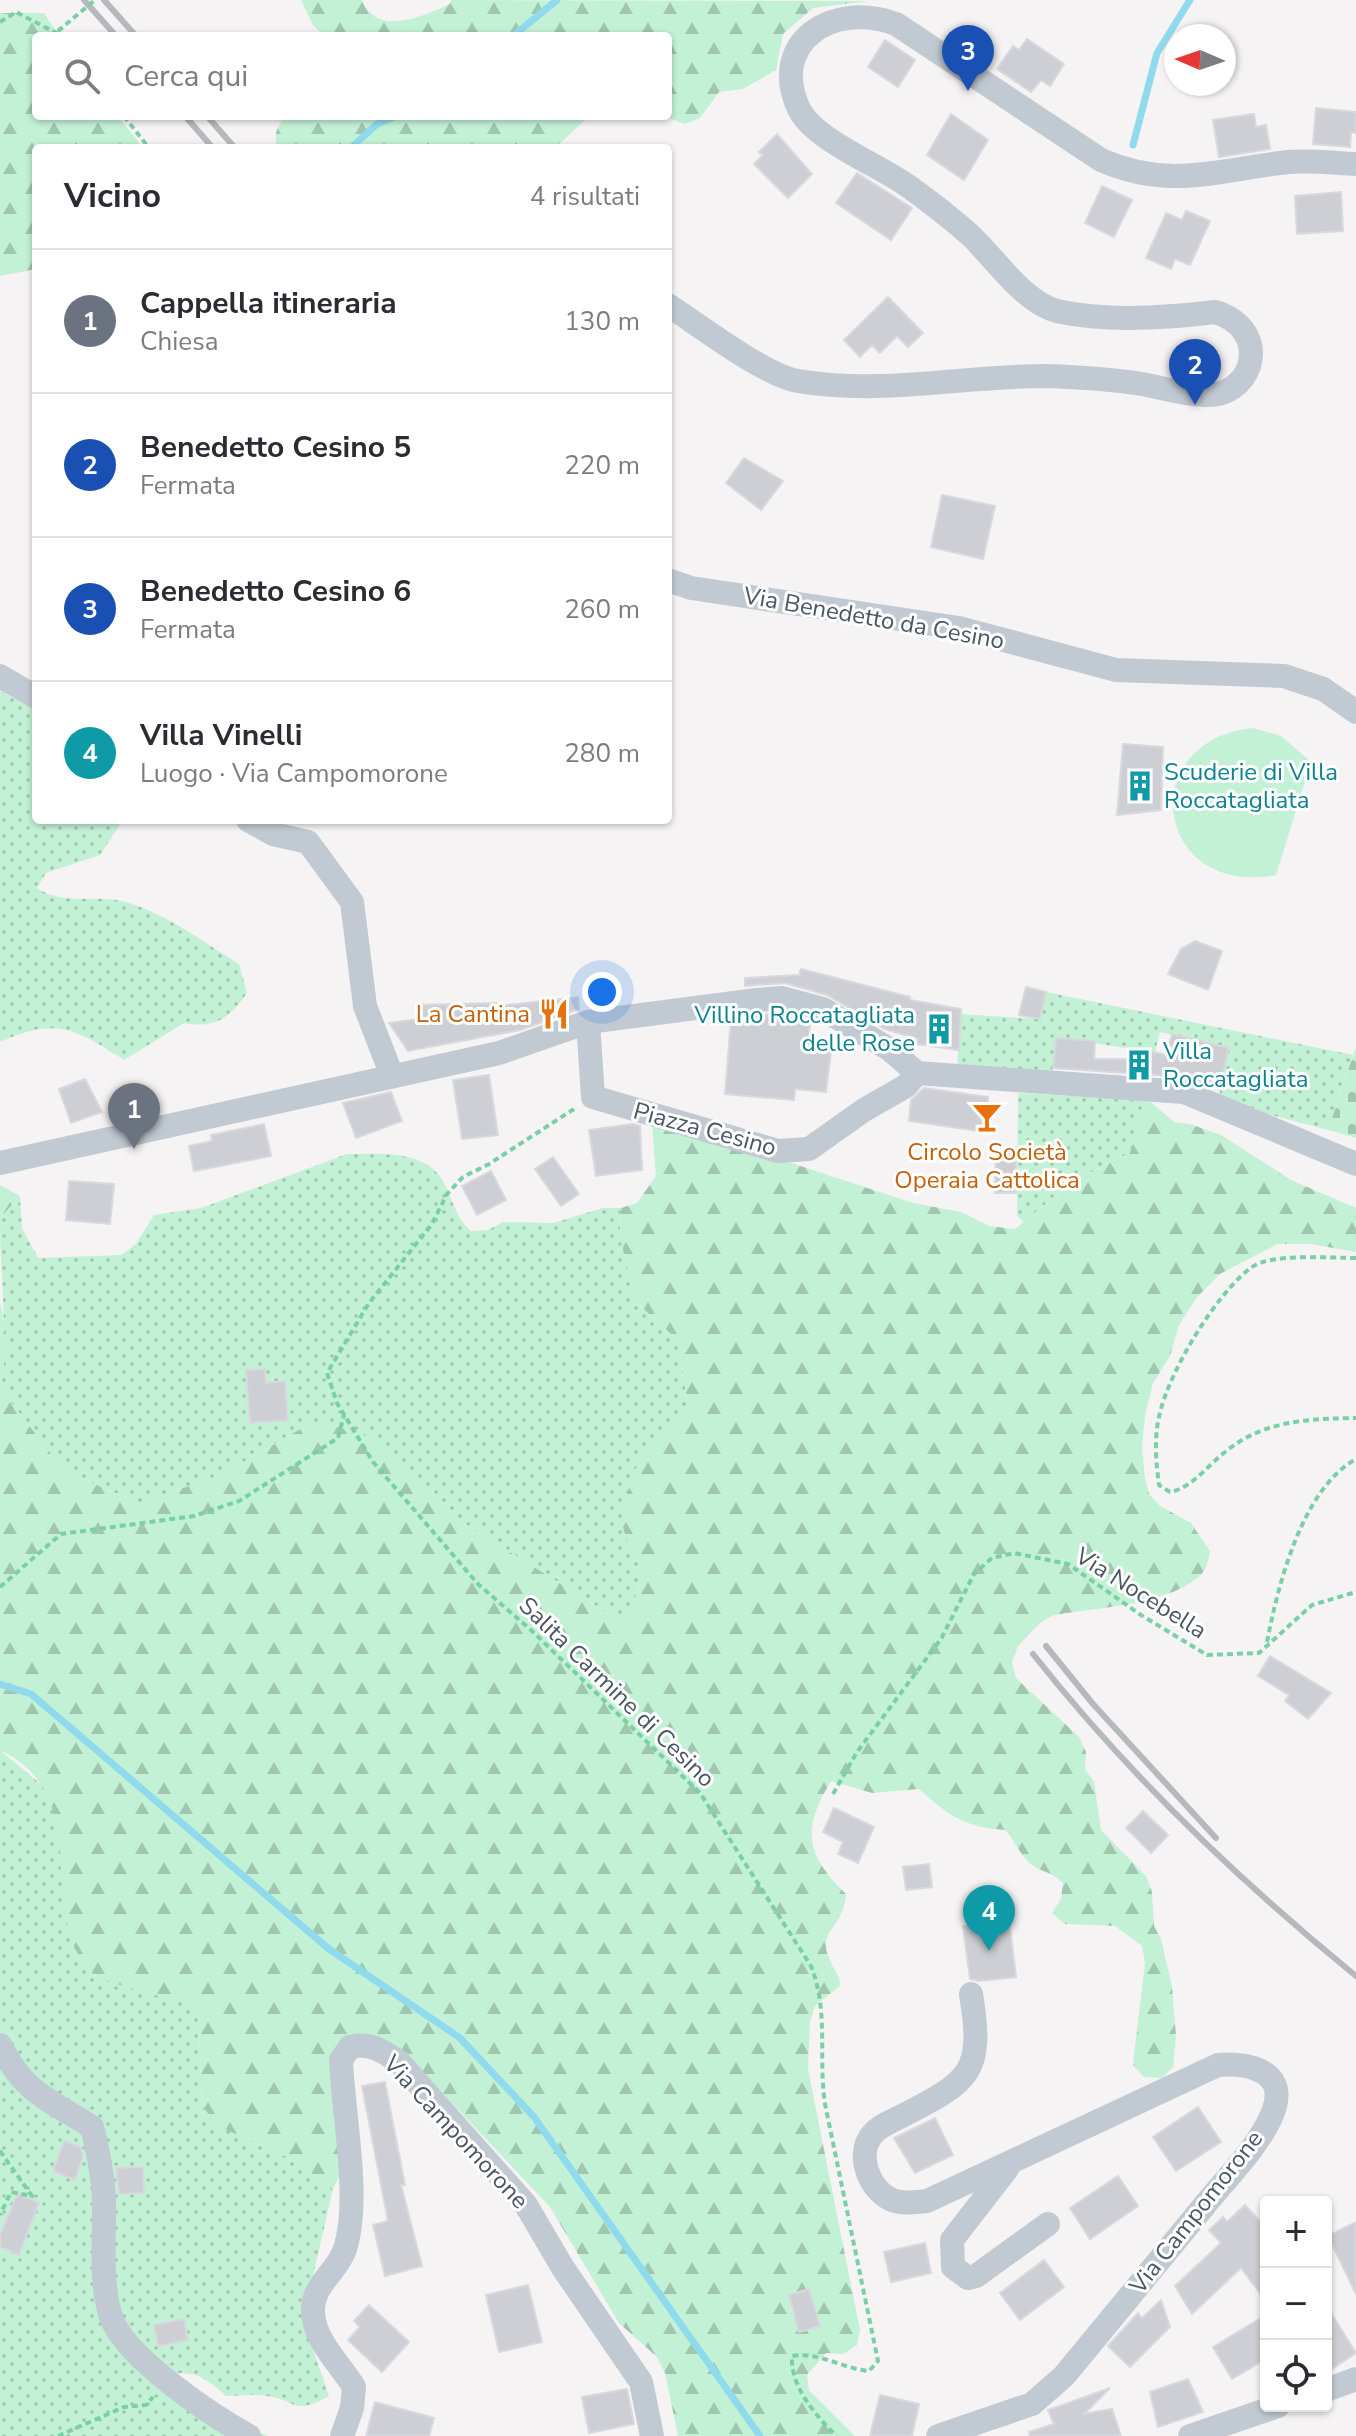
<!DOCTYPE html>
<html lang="it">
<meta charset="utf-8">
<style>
:root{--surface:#fff;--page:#f2f2f3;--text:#2b2b33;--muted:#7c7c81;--line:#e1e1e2;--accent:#1a73e8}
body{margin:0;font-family:"Nunito Sans",sans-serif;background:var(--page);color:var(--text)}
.controls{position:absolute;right:24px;bottom:24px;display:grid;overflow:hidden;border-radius:8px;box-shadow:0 2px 6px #0004}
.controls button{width:72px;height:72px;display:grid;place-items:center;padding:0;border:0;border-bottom:2px solid var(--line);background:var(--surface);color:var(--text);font:40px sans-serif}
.compass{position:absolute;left:1164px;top:24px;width:72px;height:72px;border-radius:50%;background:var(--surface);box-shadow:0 2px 6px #0004;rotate:272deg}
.you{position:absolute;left:602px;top:992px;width:28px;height:28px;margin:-20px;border:6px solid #fff;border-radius:50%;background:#1a73e8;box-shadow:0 0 0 12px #1a73e833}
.badge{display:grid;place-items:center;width:52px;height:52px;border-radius:50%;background:var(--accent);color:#fff;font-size:26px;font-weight:700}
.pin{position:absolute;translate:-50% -66px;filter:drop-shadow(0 2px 4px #0008)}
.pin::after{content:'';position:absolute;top:42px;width:28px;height:24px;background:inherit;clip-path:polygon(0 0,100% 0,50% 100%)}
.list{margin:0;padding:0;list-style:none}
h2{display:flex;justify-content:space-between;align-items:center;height:104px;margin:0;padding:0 32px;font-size:34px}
h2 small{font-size:26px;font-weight:400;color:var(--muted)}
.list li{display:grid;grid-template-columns:52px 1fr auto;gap:24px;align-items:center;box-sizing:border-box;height:144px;padding:0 32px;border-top:2px solid var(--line)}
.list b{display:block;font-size:30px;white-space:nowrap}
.list p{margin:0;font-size:26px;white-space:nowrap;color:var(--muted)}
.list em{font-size:26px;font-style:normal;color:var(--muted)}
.icon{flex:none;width:44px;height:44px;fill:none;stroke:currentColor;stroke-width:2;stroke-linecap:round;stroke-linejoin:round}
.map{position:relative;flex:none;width:1356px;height:2436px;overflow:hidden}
.search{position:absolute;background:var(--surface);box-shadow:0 2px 6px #0004;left:32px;top:32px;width:640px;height:88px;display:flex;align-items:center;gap:20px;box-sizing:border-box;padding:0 28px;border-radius:8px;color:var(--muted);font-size:30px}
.panel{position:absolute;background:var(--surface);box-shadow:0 2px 6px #0004;left:32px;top:144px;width:640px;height:680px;border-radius:8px}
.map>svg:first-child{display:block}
.grass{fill:url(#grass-dots)}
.forest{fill:url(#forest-firs)}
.cemetery{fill:url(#cemetery-stones)}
.pitch{fill:#c3f1d5}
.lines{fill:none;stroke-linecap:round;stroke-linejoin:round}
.stream{stroke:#90daee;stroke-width:7}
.building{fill:#cdcfd5;stroke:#d7d9de;stroke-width:2}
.path{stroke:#7ad0a6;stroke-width:4;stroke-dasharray:6 4;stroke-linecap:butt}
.minor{stroke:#c1cad2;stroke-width:24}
.rail{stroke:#b5b8bd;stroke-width:6}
.path-bridge{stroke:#7ad0a6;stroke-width:4;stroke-dasharray:6 4;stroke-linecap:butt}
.labels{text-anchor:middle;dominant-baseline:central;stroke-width:6;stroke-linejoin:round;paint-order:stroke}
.street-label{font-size:24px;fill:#4a5661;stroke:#fff}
.culture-label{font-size:24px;fill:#0d838f;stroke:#fff;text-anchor:start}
.food-label{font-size:24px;fill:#c56008;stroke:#fff;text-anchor:end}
</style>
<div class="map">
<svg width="1356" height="2436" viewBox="0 0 1356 2436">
<defs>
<pattern id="grass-dots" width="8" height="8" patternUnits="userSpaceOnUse" patternTransform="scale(2)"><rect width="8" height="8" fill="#c3f1d5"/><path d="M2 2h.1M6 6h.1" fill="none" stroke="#a0c6b0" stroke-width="1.8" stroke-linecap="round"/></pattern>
<pattern id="forest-firs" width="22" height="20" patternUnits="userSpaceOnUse" patternTransform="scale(2)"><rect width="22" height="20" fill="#c3f1d5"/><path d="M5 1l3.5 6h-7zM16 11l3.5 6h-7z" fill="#a0c6b0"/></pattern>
<pattern id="cemetery-stones" width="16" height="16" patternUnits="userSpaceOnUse" patternTransform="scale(2)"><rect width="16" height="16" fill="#c3f1d5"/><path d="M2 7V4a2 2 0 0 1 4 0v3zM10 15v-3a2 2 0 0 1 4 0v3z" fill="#a0c6b0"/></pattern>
</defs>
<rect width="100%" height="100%" fill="#f5f3f3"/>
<g class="grass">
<path d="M0,691L36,710V820H123L100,855L46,873L37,888C63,906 96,894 126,902C167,914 203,942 239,964L247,993C229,1018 216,1029 184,1023L124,1060C74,1028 57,1017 0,1042Z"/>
<polygon points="1046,992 1353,1055 1328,1130 1218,1101 1229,1048 1160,1032 1155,1052 1056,1038 1052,1077 957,1072 960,1014 1040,1019"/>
<polygon points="1018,1093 1146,1100 1130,1153 1073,1181 1024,1222 1017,1216"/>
<path d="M347,1154C376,1154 422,1149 441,1178C453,1196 453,1215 471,1231L488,1230L503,1222L553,1223L603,1208H621L620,1238L636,1302L672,1335L680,1351L687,1399L684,1415L649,1448L626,1538L642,1566L632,1614L617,1619L451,1515L429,1488L304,1427L221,1475L139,1503L63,1471L1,1389C8,1330 0,1277 0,1218L20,1196L22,1228L38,1258L122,1255L136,1244L154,1215L201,1208Z"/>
<path d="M0,1750L43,1786L56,1815L94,1976L198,2006L202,2106L219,2126L296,2161L333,2189L303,2320L329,2396C292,2417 296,2399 267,2396C254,2394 239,2396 226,2396C200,2372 193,2371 157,2375L231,2422L268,2436H0Z"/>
</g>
<g class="forest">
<path d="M301,0H362C377,38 423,16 450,4L451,0L870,1L813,8L783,34L776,70L743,89L719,92L700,118L685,124L669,118L635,116H668V36H324L313,25Z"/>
<polygon points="0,13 44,13 59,36 36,36 36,116 118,116 143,148 36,148 36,269 0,276"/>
<polygon points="284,116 589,116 555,148 276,148 276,132"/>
<path d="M1146,1098L1174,1122L1190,1124L1221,1135L1291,1180L1356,1208V1252L1311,1244H1277L1220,1274L1197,1297L1179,1325L1170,1356L1153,1383L1145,1415L1142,1447L1145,1478L1149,1494L1160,1506L1191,1523L1210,1551C1208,1562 1206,1572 1196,1579C1163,1605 1095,1608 1054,1615L1041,1622L1018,1646L1012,1662L1016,1678L1079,1737L1086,1752L1085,1769L1094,1782L1101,1830L1146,1876L1152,1892L1154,1926L1161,1939L1172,1987L1176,2035L1173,2067L1162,2078L1144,2077L1133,2065L1145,1963L1142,1946L1115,1926L1065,1924L1052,1913L1061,1899L1063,1883C1053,1873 1046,1873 1035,1867C1021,1859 1016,1841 1005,1830C964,1827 949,1816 919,1789L872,1793L831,1781C801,1830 806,1855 846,1894C844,1920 829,1927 826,1942C824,1956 838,1971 841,1985L815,2006L810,2021L808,2069L860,2330L857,2345L843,2354L826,2353L807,2375L809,2390L855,2436H678L665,2373L657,2357L619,2323L550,2207L403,2051L356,2039L340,2175L333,2189L296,2161L218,2126L202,2106L198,2006C180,2001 101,1983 92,1973C32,1910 98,1797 0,1750V1301L7,1339L1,1389L64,1471L139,1503L221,1475L304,1427L326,1424L364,1435L429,1488L451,1515L617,1619L632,1614L642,1566L626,1538L622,1523L631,1476L649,1448L684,1415L687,1399L680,1351L672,1335L636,1302L620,1238L621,1208L637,1203L656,1176L652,1125L764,1154L913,1203L961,1212L989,1226L1015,1229L1074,1181L1130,1153Z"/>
<polygon points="0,1185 20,1196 0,1218"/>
</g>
<polygon class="cemetery" points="1356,1047 1356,1138 1328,1130"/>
<path class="pitch" d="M1253,728L1281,736L1311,762L1276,875C1155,898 1132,741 1253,728Z"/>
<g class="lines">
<g class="stream">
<polyline points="513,36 557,0"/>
<polyline points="1133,145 1157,53 1190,0"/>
<polyline points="351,148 377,124 397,116"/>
<polyline points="0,1684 31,1694 329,1949 460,2038 534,2117 760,2436"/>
</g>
</g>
<g class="building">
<polygon points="1027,39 1064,64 1050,86 1041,80 1031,92 997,69 1013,46 1019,50"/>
<polygon points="885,40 915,60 898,87 868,67"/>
<polygon points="1316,108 1356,112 1356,133 1351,132 1350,147 1313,144"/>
<polygon points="951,114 988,140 964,180 927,155"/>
<polygon points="1254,114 1256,127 1266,125 1270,149 1219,157 1213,120"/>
<polygon points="777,134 812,174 788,198 754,164 763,155 759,152"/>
<polygon points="857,173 912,208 891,240 836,203"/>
<polygon points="1102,186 1132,200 1114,237 1085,223"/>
<polygon points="1341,192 1343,231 1297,234 1295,196"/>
<polygon points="1186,211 1210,221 1190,265 1175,259 1171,269 1146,258 1166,213 1182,220"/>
<polygon points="888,297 923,333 908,347 897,336 880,353 872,345 860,357 844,340"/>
<polygon points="744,458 783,481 761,510 726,483"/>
<polygon points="942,495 995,506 983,559 931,547"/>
<polygon points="1123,744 1163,747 1161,810 1117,815"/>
<polygon points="1195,941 1222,951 1208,990 1168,974 1181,949"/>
<polygon points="801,969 910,997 910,1000 961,1009 959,1050 916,1044 918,1039 885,1029 827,995 785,983 745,986 745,978 799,975"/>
<polygon points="1026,987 1046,992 1040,1019 1019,1015"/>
<polygon points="578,997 579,1009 520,1030 408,1051 389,1023 419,1019 416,1005 498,1003 499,1006"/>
<polygon points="781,1013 810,1021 808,1053 831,1051 826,1092 795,1089 794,1100 725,1094 731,1019 747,1020 746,1016"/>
<polygon points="1172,1034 1229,1048 1219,1090 1185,1077 1053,1068 1056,1038 1095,1041 1094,1059 1135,1059 1138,1048 1166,1055"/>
<polygon points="489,1075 498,1135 462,1139 453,1080"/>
<polygon points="85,1079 102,1112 71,1123 59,1089"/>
<polygon points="924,1088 988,1097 986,1132 909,1121 911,1100"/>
<polygon points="391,1092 402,1121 356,1138 343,1103"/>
<polygon points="264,1124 271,1156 194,1171 189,1146 212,1141 211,1135"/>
<polygon points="632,1124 640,1126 642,1170 596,1176 589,1130"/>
<polygon points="1016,1147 1016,1193 995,1193 996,1148"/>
<polygon points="553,1157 579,1194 561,1206 535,1169"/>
<polygon points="491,1171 506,1200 477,1215 462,1186"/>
<polygon points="69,1181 114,1184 110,1224 66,1220"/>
<polygon points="265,1369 266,1383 285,1381 288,1420 250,1423 246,1370"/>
<polygon points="1270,1656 1331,1693 1308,1719 1285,1701 1289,1695 1258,1676"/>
<polygon points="834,1808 874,1827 858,1863 838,1854 843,1842 823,1832"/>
<polygon points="1143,1811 1168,1835 1151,1853 1126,1828"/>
<polygon points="929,1864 932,1887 906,1890 903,1867"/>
<polygon points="1009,1920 1016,1977 979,1981 970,1979 963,1926"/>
<polygon points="385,2082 405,2185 401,2185 422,2266 385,2276 373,2225 388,2221 362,2086"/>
<polygon points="1198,2107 1221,2142 1176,2171 1153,2137"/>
<polygon points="935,2118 953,2155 915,2173 894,2138"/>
<polygon points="64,2141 81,2147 83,2156 75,2180 53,2171"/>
<polygon points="143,2167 144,2193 119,2194 116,2168"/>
<polygon points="1118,2176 1138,2206 1090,2239 1070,2208"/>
<polygon points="18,2193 39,2203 19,2255 0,2247 0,2234"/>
<polygon points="1245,2205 1266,2228 1266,2301 1241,2268 1192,2314 1175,2286 1221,2243 1209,2230 1223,2217 1227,2222"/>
<polygon points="1356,2222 1356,2294 1328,2236"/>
<polygon points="925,2243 931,2273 891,2282 884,2252"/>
<polygon points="1044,2260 1064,2287 1020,2320 1000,2293"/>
<polygon points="528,2285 542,2342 499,2352 486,2295"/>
<polygon points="809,2289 820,2326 799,2332 789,2295"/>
<polygon points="1161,2300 1170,2327 1130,2367 1108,2346 1138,2313 1142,2318"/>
<polygon points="369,2305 409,2342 382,2372 348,2340 360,2327 354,2321"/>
<polygon points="1326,2305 1356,2353 1326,2373"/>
<polygon points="1266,2315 1266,2359 1232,2379 1213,2347"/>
<polygon points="184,2319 188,2340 158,2346 154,2325"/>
<polygon points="1188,2379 1203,2412 1158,2427 1150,2392"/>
<polygon points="1110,2388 1084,2414 1112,2409 1121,2436 1030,2436 1029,2432 1054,2424 1048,2410"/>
<polygon points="627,2389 634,2424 589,2433 582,2397"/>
<polygon points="880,2395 919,2404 912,2436 870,2436"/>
<polygon points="375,2402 434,2418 429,2436 366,2436"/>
</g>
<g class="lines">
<g class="path">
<polyline points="0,22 16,12 62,36"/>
<polyline points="124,116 149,148"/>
<path d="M574,1109L489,1164L463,1177L447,1194L432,1224L369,1303L327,1373L337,1403L373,1462L478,1584L532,1631L700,1793L811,1966C829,2011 818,2057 825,2104L878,2361L869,2371C843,2369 818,2351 792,2356C790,2387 816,2415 836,2436"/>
<path d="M1356,1258C1332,1258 1271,1253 1252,1267C1216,1293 1168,1373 1159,1417C1154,1439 1156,1463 1159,1485L1170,1492C1192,1488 1208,1465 1225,1452C1264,1420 1308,1419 1356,1418"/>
<polyline points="0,1587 61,1534 194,1516 239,1501 338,1438 344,1415"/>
<path d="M1267,1642C1278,1585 1302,1489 1356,1459"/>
<polyline points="833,1794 857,1752 941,1639 974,1574 992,1558 1014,1553 1068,1564 1141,1615 1207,1655 1259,1653 1312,1605 1356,1592"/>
<polyline points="0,2151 32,2196 11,2192 0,2215"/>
<polyline points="58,2436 124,2407 146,2405 153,2397"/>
</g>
<g class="minor">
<path d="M668,305C699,325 764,375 798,381C880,395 963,376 1046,376C1078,377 1110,379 1142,384C1163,388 1187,395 1208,395C1226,395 1243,384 1249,366C1257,339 1239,319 1215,312C1166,318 1105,322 1057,311C1024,303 994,257 970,235C951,218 929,201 908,186C879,165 814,140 799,109C768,43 832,0 896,24L1101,160C1169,190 1219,170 1288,162C1310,160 1334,163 1356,164"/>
<polyline points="668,580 691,588 959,628 1116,670 1284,676 1323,689 1356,712"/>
<polyline points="0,676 36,697"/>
<polyline points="248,820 273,834 308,842 352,902 365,1006 392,1076"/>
<polyline points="588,1022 593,1097 778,1151 809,1149 864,1110 906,1086 917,1073"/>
<polyline points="0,1163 499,1053 588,1022 757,1000 782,998 823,1009 889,1049 917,1073 1184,1092 1356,1164"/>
<path d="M0,2045C25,2094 48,2099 92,2127C98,2151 103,2174 104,2200C105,2235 99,2290 113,2322C131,2361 211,2415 249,2436"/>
<polyline points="1007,2169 952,2240 953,2267 968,2278 976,2276 1048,2224"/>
<polyline points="1326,2390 1356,2379"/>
<path d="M342,2436L352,2408L354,2387C340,2364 315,2342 313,2313C311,2285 337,2273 345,2249C361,2199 343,2114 341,2060L350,2047C370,2042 383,2051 399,2062L526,2205L563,2268L641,2382L652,2436"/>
<path d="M938,2436L1032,2404L1064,2376C1111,2319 1158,2262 1204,2206C1226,2179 1266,2139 1275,2106C1285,2069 1245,2063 1218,2065L927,2201C915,2202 901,2205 890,2199C870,2189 856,2157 871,2136C878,2126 892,2121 902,2116C970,2081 984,2073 971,1994"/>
<polyline points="1190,2436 1278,2406"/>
</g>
<g class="rail">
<polyline points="84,0 116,36"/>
<polyline points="104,0 136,36"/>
<polyline points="185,116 213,148"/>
<polyline points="207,116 235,148"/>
<polyline points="1046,1646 1093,1704 1216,1838"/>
<path d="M1033,1654C1128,1774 1238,1880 1356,1976"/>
</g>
<polyline class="path-bridge" points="58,31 95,0"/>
</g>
<defs>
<g id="building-bare" transform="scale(2.4)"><path d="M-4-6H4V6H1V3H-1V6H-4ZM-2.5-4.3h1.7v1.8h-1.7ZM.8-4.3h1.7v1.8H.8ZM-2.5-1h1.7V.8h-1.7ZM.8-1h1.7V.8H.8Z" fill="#0f9aa8" stroke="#fff" stroke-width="2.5" paint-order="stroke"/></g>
<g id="restaurant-bare" transform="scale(2.4)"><path d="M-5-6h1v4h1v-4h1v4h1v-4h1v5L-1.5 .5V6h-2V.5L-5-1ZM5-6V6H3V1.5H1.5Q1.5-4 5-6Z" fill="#e8710a" stroke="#fff" stroke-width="2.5" paint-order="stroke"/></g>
<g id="bar-bare" transform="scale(2.4)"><path d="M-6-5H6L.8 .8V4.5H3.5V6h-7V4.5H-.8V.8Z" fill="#e8710a" stroke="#fff" stroke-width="2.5" paint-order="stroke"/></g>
</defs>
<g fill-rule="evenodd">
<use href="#building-bare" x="1140" y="786"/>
<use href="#restaurant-bare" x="554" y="1014"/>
<use href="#building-bare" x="939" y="1029"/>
<use href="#building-bare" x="1139" y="1065"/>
<use href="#bar-bare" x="987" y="1117"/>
</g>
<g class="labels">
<g class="street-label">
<text transform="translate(874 618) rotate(10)">Via Benedetto da Cesino</text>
<text transform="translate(705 1129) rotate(15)">Piazza Cesino</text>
<text transform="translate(1141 1593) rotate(32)">Via Nocebella</text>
<text transform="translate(617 1692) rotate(44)">Salita Carmine di Cesino</text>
<text transform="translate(456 2132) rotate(47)">Via Campomorone</text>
<text transform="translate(1196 2212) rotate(-52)">Via Campomorone</text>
</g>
<g class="culture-label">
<text x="1164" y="772">Scuderie di Villa<tspan x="1164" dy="28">Roccatagliata</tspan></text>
<text x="915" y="1015" text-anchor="end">Villino Roccatagliata<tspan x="915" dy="28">delle Rose</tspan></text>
<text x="1163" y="1051">Villa<tspan x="1163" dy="28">Roccatagliata</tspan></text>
</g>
<g class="food-label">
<text x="530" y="1014">La Cantina</text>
<text x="987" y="1152" text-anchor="middle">Circolo Società<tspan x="987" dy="28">Operaia Cattolica</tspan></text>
</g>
</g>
</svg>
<div class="controls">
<button>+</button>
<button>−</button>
<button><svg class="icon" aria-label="locate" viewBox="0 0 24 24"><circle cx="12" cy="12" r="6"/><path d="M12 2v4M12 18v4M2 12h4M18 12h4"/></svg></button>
</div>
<svg class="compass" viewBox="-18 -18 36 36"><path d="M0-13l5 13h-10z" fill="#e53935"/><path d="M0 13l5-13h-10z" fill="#7c7c81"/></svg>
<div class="you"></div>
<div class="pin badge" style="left:134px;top:1149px;background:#6b7280">1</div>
<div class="pin badge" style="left:1195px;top:405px;background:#1a4fb4">2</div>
<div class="pin badge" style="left:968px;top:91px;background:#1a4fb4">3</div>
<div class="pin badge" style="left:989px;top:1951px;background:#0f9aa8">4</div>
<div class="search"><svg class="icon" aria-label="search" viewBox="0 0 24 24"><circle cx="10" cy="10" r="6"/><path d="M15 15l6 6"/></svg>Cerca qui</div>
<section class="panel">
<h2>Vicino<small>4 risultati</small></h2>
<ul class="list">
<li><span class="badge" style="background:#6b7280">1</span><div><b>Cappella itineraria</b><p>Chiesa</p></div><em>130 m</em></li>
<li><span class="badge" style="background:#1a4fb4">2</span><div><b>Benedetto Cesino 5</b><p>Fermata</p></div><em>220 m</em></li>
<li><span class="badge" style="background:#1a4fb4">3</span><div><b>Benedetto Cesino 6</b><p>Fermata</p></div><em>260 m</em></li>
<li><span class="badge" style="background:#0f9aa8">4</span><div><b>Villa Vinelli</b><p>Luogo · Via Campomorone</p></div><em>280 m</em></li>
</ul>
</section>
</div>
